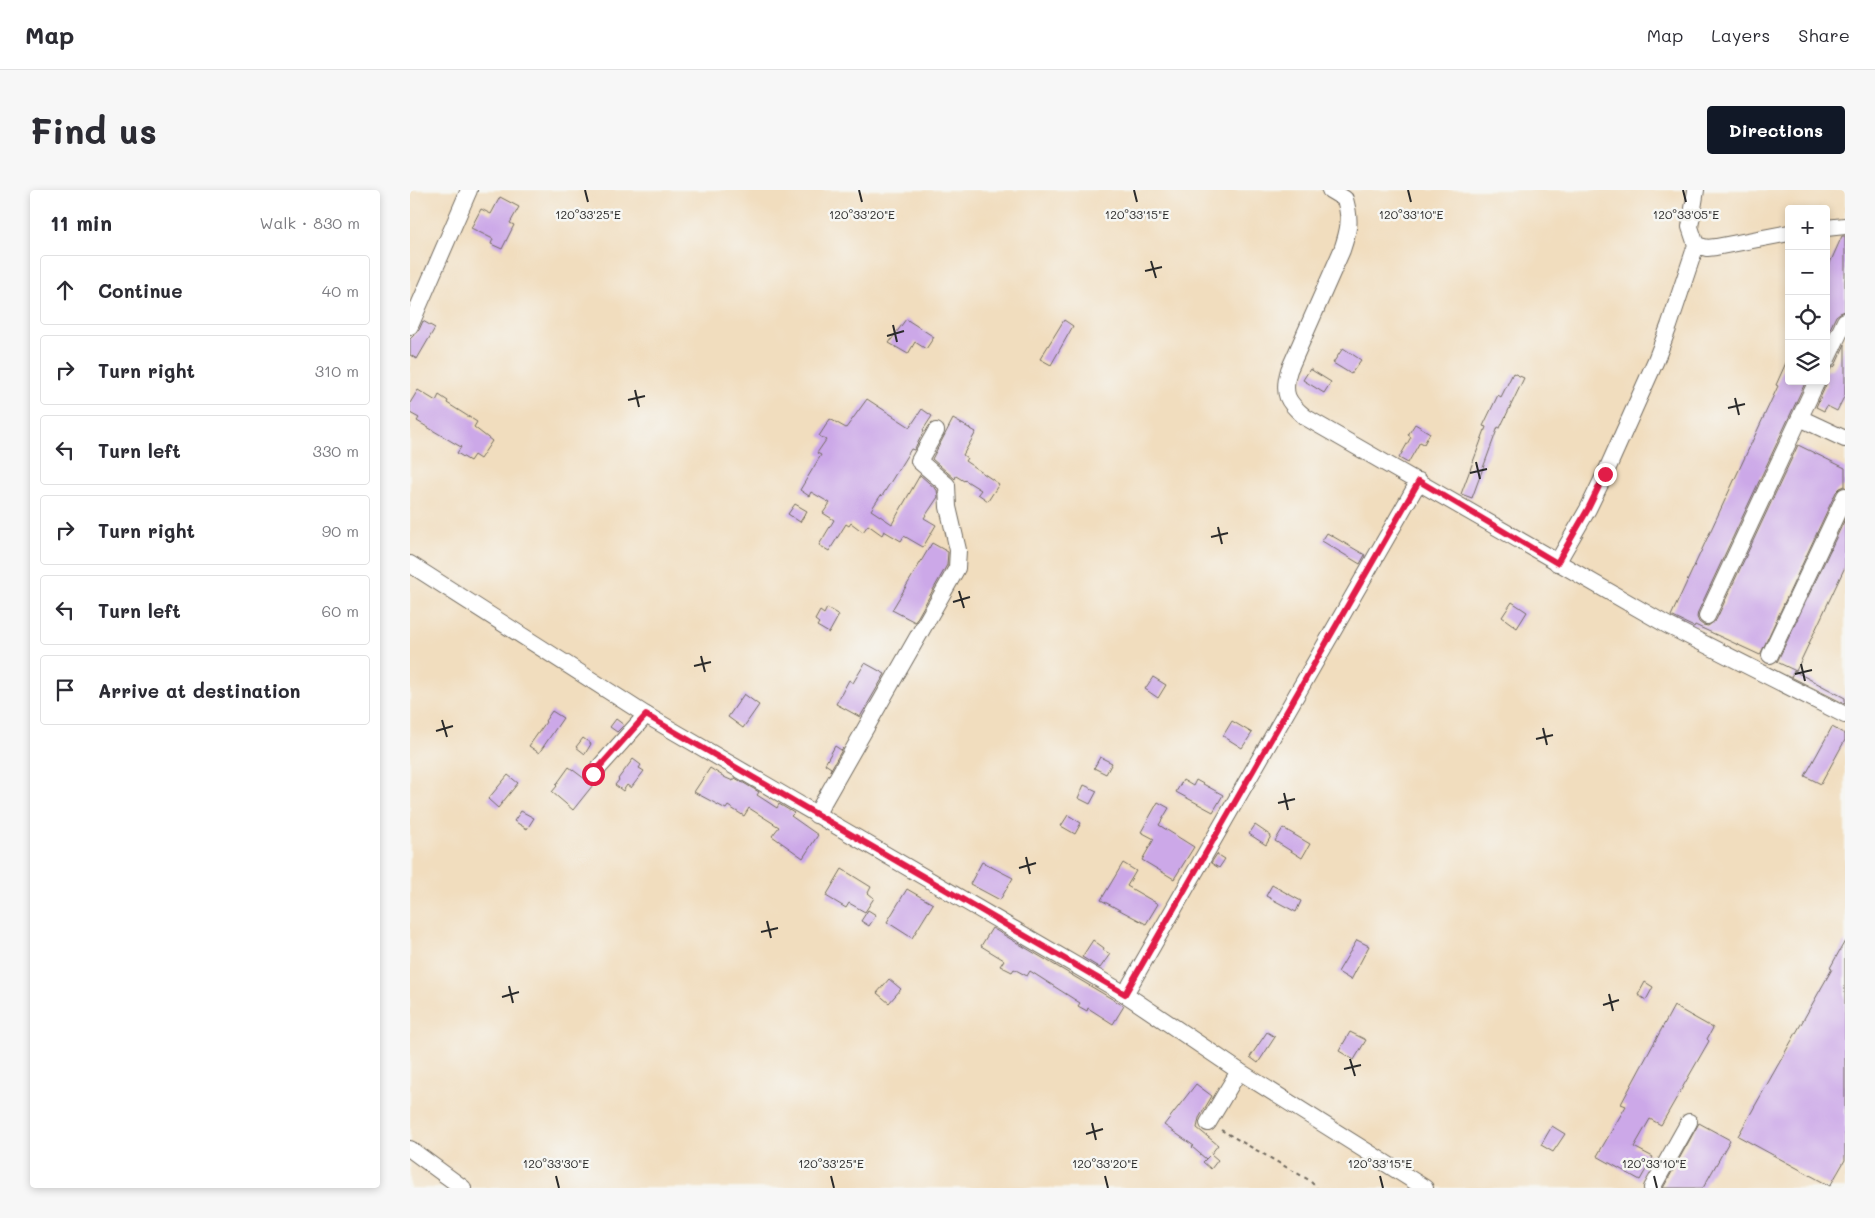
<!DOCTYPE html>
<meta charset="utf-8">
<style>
:root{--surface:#fff;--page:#f7f7f7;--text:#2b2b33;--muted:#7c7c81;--line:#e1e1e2;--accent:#111827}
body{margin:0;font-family:Mali,sans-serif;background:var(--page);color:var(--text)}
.controls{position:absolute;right:15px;top:15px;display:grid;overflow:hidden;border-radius:5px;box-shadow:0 2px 8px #0003}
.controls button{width:45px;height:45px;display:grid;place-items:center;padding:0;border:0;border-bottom:1px solid var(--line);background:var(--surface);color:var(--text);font:25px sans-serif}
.stop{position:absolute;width:15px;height:15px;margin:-11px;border:4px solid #e11d48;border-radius:50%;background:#fff}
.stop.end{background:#e11d48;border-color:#fff;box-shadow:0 1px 5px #0008}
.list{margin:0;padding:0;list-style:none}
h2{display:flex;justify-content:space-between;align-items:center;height:65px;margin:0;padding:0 20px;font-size:21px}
h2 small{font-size:16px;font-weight:400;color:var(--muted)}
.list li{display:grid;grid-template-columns:32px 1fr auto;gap:15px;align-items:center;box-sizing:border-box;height:70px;margin:0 10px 10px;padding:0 10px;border:1px solid var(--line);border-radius:5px}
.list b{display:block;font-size:19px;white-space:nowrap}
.list em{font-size:16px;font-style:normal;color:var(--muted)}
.icon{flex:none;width:28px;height:28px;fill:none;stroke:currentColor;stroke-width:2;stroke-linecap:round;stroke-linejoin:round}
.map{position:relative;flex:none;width:1435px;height:998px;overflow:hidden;border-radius:5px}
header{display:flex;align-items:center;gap:30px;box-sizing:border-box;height:70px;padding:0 25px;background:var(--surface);border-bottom:1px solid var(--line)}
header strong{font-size:24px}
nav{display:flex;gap:28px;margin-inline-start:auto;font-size:18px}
.intro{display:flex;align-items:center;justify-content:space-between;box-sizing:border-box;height:120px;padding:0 30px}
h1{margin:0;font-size:35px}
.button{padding:12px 22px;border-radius:5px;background:var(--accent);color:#fff;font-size:18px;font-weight:700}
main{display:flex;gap:30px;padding:0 30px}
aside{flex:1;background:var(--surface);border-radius:5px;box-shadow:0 2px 8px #0003}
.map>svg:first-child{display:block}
.building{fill:#cca8e8}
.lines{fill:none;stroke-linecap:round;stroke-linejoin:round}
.minor-casing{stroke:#70695e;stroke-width:18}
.path{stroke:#70695e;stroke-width:2;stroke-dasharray:4 4;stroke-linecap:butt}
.minor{stroke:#fff;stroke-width:16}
.route{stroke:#e11d48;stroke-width:6}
.ticks{fill:none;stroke:#2b2b2b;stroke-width:2}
.ticks-label{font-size:12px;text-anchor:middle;fill:#2b2b2b;stroke:#f6f6f2;stroke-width:5;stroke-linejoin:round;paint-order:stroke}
</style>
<header>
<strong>Map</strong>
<nav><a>Map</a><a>Layers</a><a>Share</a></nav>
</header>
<div class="intro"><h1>Find us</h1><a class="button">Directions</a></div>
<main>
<aside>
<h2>11 min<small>Walk · 830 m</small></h2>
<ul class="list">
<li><svg class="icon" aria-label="ahead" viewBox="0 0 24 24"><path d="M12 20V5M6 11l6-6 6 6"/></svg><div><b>Continue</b></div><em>40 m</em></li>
<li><svg class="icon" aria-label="right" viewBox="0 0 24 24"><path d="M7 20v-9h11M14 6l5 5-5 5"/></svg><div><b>Turn right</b></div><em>310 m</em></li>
<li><svg class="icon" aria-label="left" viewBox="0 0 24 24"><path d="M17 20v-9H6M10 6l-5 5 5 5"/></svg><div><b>Turn left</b></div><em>330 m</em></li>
<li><svg class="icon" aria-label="right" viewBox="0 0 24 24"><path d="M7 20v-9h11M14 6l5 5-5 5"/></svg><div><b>Turn right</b></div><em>90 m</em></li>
<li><svg class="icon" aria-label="left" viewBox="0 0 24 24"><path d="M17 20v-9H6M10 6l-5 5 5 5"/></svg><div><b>Turn left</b></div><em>60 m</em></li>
<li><svg class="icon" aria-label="arrive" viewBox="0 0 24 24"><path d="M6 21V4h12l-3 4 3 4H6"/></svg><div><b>Arrive at destination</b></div></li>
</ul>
</aside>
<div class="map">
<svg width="1435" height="998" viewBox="0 0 1435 998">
<rect width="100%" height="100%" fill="#f6f6f2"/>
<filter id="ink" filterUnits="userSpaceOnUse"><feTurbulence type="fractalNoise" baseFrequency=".02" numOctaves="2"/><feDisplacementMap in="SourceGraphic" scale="10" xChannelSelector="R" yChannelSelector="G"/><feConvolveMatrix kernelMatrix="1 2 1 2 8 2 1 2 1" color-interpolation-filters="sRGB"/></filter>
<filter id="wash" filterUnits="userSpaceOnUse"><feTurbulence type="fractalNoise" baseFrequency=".0096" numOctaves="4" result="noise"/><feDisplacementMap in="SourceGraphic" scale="20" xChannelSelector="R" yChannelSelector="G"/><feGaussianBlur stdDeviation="1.12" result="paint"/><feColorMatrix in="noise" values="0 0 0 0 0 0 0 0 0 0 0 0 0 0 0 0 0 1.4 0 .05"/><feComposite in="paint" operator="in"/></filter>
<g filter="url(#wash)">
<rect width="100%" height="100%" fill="#f1ddbe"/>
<g id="blocks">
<g class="building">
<polygon points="90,7 109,17 100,33 104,35 92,59 81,54 83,49 61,38 71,19 81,24"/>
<polygon points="1432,46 1435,46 1435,121 1430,123 1426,126 1416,147 1416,82"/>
<polygon points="496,129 524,147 516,159 505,152 498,164 479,153"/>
<polygon points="654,130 663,136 641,175 630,169"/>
<polygon points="13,131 25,138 7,169 0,165 0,149 9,140"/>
<polygon points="1435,154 1435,205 1427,221 1417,216 1414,221 1406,217 1416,195 1416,181 1421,179 1425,176"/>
<polygon points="933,158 951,170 941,184 923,173"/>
<polygon points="1379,166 1379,191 1396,191 1288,422 1287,427 1289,432 1293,435 1298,436 1306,430 1388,255 1435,278 1435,296 1430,298 1426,302 1350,465 1285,435 1284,437 1261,426 1368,196 1366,195"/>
<polygon points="900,179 921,192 914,203 893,190"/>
<polygon points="1103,183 1114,188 1090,238 1088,237 1062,308 1051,304 1076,237 1073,236 1088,205 1091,207"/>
<polygon points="8,200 26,211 29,205 38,211 37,213 67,232 64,237 82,251 70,269 64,265 60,271 47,263 51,257 7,231 9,228 0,223 0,213"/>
<polygon points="457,209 500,237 512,219 522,226 513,240 514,241 504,260 501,259 472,306 471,305 461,320 482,334 510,285 527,300 528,307 514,328 526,335 513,357 494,346 491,351 474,341 472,345 458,335 453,342 441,333 439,336 436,334 419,361 409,355 424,330 413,323 420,313 401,302 399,306 390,300 411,265 407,263 416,250 409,246 420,229 436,238"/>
<polygon points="543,229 566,242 553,265 557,268 555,271 589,294 578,311 568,304 571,300 555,290 554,291 546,286 545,289 522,269"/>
<polygon points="1005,234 1020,243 1014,254 1010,252 998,273 989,268 1001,247 998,245"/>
<polygon points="385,314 397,321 390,332 378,324"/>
<polygon points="1435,329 1435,377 1386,481 1367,472"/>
<polygon points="917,343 955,365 950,374 912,351"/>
<polygon points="522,353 538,362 537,375 505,432 482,420"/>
<polygon points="1102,412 1117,422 1107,438 1092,427"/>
<polygon points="417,418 429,425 419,443 407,436 409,433 405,430 410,421 414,424"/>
<polygon points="455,473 475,484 450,527 426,514 439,490 443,493"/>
<polygon points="1384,481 1435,508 1435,514 1381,487"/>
<polygon points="743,487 756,495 748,508 735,499"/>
<polygon points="334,504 349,515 333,538 318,527"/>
<polygon points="142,521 153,528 129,563 119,556 136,532 135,531"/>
<polygon points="206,529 214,535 207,542 200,537"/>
<polygon points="822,531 842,543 832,558 813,546"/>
<polygon points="1422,537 1435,544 1435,550 1411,594 1395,586"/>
<polygon points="173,548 181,554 175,564 166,557"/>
<polygon points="425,556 431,560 433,558 420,581 421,578 415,574"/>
<polygon points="690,567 702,573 696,584 684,578"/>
<polygon points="223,569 231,575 229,578 234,581 221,598 217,595 213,601 205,595 209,590 208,589"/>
<polygon points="159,577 183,595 163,620 142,602 147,596 146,595"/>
<polygon points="300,578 316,588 323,591 325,588 349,602 347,605 367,618 369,614 384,623 381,626 408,645 393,668 362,646 369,637 339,618 334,626 318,616 316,619 284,602"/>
<polygon points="98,585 108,593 88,618 78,609"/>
<polygon points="773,590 783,596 786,590 813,605 803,622 766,602"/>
<polygon points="674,595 687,601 680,614 668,608"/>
<polygon points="748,612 759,618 749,635 784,657 764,689 732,670 744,649 731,642"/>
<polygon points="111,621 124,628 117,639 104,631"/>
<polygon points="658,625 671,633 665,644 651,636"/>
<polygon points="845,635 861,646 856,655 839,644"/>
<polygon points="873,638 900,654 892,668 865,651"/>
<polygon points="807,664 815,669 809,678 801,673"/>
<polygon points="572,672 603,688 590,710 560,694"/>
<polygon points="713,673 726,681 717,696 748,714 736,734 691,710"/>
<polygon points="432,679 461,697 458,703 464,708 455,722 439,713 436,718 416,706"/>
<polygon points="862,695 891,711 886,722 856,706"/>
<polygon points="497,699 523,714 502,748 477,732"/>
<polygon points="458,720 466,725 459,736 451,731"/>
<polygon points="582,738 714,816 703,834 678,818 677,821 668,816 670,813 620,781 617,786 604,779 602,782 590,776 594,770 571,756"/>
<polygon points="683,750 694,758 693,760 700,764 690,778 672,767"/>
<polygon points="947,750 959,756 941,790 928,782"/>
<polygon points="1435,751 1435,970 1420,996 1328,946 1422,779 1420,778"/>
<polygon points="479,789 491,799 479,813 467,803"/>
<polygon points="1235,792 1243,797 1236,810 1228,805"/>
<polygon points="1264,816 1303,838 1297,849 1299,851 1251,935 1240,929 1224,957 1243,967 1230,990 1187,966 1216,916 1211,914"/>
<polygon points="857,842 865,847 848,873 840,867"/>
<polygon points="940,842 956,850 944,870 929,861"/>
<polygon points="786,894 802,906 789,928 787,938 808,955 801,964 808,970 801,979 793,972 799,966 796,969 782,957 784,956 754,935"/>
<polygon points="1289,933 1320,950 1293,998 1253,998"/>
<polygon points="1142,936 1155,944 1143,962 1131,955"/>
</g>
</g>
</g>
<g filter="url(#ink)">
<use href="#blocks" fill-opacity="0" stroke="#70695e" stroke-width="1"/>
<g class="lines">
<g class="minor-casing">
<g id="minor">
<path d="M920,0L935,9C941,31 939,39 932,60L879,180C872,204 877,212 895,227L1257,435L1435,525"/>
<polyline points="1416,38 1435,36"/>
<polyline points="1286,55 1297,58 1306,57 1379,43"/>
<polyline points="0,136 59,0"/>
<polyline points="1416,171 1435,131"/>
<polyline points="1390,228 1435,249"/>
<polyline points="1147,373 1178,319 1195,284 1246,170 1259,136 1286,55 1280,37 1286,0"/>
<polyline points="0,374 236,525 715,804 829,881 1015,998"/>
<polyline points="1297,426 1407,191"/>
<polyline points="1360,465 1435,306"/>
<polyline points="183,584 236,525"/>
<polyline points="406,625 547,378 548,360 538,317 537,295 509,271 526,241"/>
<polyline points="715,804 1009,291"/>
<polyline points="798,933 829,881"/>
<polyline points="0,959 53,998"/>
<polyline points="1242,998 1279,932"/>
</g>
</g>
<polyline class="path" points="811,940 899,990 907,998"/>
<use href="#minor" class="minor"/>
</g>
</g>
<g class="lines" filter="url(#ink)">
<polyline class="route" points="183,584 236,525 715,804 1009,291 1147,373 1178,319 1195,284"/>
</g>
<path class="ticks" d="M175,0L178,12M449,0L452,12M724,0L727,12M998,0L1001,12M1273,0L1276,12M741,71L746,88M735,81L752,77M483,135L487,152M477,146L494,141M225,200L229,217M1325,208L1329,225M218,210L235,206M1318,218L1335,214M1066,272L1070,289M1060,283L1077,279M808,337L812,354M801,347L818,343M549,401L554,418M543,412L560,407M291,466L295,482M1391,474L1395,491M284,476L301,472M1385,484L1402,480M32,530L37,547M1133,538L1137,555M26,541L43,536M1126,549L1143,545M874,603L878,620M868,613L885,609M616,667L620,684M609,678L626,673M357,731L361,748M351,742L368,738M99,796L103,813M1199,804L1203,821M92,807L109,802M1193,815L1209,810M940,869L945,886M934,879L951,875M682,933L686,950M676,944L693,939M146,986L149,998M421,986L424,998M695,986L698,998M970,986L973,998M1244,986L1247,998"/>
<g class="ticks-label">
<text x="178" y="29">120°33'25"E</text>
<text x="452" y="29">120°33'20"E</text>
<text x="727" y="29">120°33'15"E</text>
<text x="1001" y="29">120°33'10"E</text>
<text x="1276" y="29">120°33'05"E</text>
<text x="146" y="978">120°33'30"E</text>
<text x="421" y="978">120°33'25"E</text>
<text x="695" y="978">120°33'20"E</text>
<text x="970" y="978">120°33'15"E</text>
<text x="1244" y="978">120°33'10"E</text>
</g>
</svg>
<div class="controls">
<button>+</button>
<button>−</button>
<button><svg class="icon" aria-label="locate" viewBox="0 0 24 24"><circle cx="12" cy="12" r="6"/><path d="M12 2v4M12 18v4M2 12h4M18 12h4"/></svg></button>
<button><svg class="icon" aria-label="layers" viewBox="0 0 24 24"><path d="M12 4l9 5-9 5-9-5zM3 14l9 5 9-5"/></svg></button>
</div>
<div class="stop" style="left:183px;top:584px"></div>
<div class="stop end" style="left:1195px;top:284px"></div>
</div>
</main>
